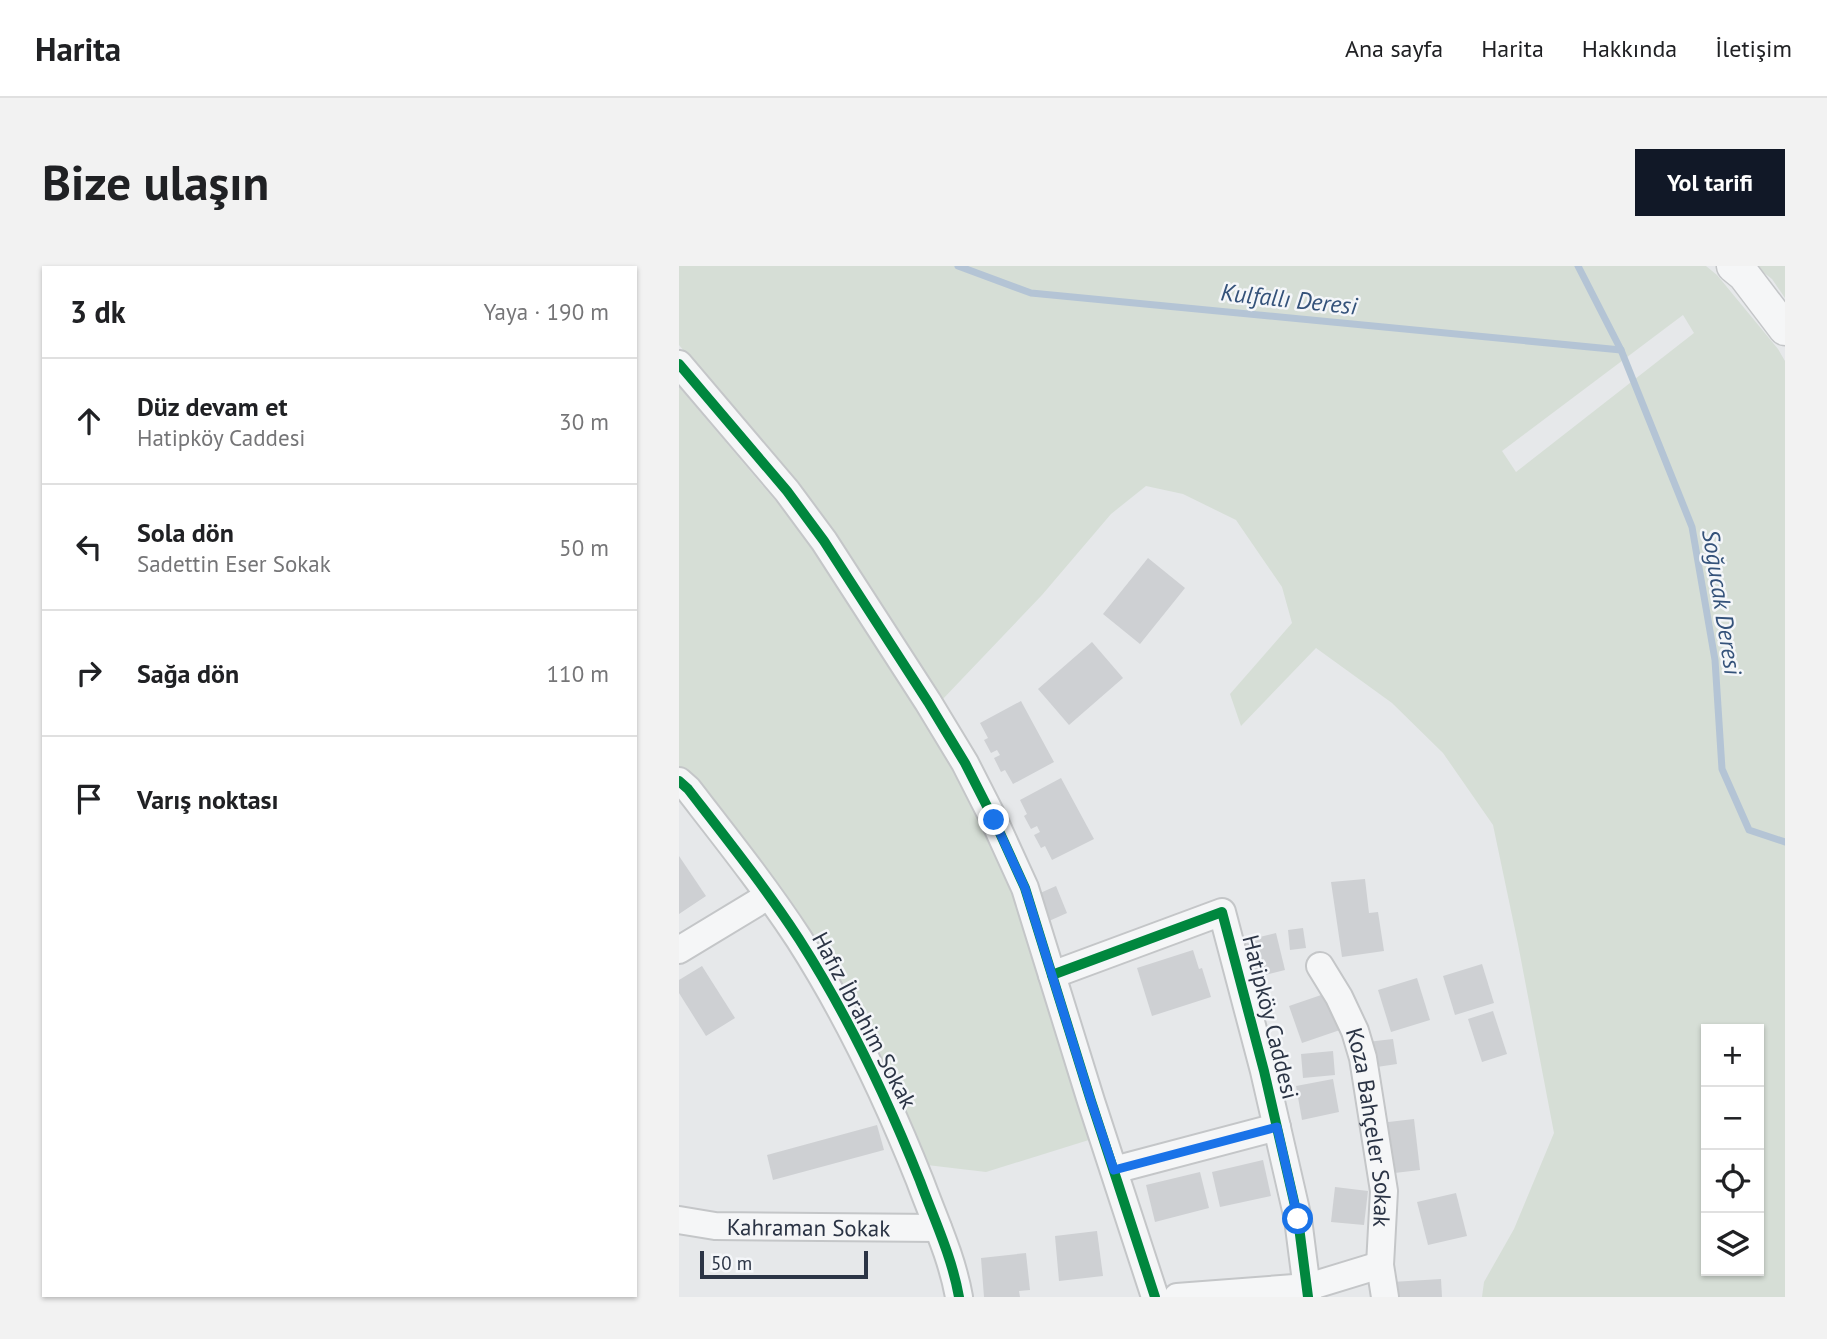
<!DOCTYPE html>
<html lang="tr">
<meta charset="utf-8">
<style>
:root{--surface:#fff;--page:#f2f2f2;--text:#202124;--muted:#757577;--line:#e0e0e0;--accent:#111827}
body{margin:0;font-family:"PT Sans",sans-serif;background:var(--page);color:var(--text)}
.controls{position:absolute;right:21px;bottom:21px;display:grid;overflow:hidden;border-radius:0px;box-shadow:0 2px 5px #0004}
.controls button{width:63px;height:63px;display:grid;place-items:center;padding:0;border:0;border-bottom:2px solid var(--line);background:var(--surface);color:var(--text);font:35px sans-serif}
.scale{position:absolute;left:21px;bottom:18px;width:168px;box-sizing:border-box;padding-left:7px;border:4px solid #2b3445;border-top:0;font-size:19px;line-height:24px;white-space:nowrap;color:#2b3445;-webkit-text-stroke:5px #f4f6f9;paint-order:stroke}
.stop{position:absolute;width:21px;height:21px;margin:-16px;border:5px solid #1a73e8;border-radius:50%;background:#fff}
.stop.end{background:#1a73e8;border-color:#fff;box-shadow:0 2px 7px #0008}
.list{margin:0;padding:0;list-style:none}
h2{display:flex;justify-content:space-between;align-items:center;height:91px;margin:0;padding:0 28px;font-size:30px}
h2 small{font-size:23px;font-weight:400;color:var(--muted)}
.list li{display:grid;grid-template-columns:46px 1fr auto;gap:21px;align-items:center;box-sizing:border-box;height:126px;padding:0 28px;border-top:2px solid var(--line)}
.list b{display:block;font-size:26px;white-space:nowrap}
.list p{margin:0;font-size:23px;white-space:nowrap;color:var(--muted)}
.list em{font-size:23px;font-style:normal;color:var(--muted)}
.icon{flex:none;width:38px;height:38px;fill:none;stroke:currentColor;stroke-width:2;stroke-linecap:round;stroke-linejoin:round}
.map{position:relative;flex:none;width:1106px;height:1031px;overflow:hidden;border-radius:0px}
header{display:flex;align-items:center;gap:42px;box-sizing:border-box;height:98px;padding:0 35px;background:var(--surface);border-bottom:2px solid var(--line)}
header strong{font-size:33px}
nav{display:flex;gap:38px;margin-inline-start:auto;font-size:24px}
.intro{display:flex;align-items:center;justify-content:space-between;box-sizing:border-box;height:168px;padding:0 42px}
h1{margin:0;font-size:49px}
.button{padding:18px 32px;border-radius:0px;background:var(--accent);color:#fff;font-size:24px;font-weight:700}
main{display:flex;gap:42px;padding:0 42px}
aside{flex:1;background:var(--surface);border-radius:0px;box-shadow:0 2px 5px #0004}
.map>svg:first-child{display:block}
.green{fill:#d6ded6;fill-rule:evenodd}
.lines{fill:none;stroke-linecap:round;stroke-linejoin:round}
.stream{stroke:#b4c4d5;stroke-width:7}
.building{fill:#ced0d3}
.minor-casing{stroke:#c4c6c8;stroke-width:30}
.tertiary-casing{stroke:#c4c6c8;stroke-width:35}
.minor{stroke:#f5f6f7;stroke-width:26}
.tertiary{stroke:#f5f6f7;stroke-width:32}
.cycleway-casing{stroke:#f4f6f9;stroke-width:15}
.cycleway{stroke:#00873e;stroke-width:10}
.route{stroke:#1a73e8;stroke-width:9}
.labels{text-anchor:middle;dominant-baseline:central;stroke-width:5;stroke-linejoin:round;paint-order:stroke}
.street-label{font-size:23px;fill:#2b3445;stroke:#f4f6f9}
.water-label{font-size:24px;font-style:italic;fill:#34527a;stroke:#f4f6f9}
</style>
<header>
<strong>Harita</strong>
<nav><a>Ana sayfa</a><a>Harita</a><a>Hakkında</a><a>İletişim</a></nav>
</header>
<div class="intro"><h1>Bize ulaşın</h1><a class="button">Yol tarifi</a></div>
<main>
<aside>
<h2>3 dk<small>Yaya · 190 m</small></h2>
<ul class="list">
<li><svg class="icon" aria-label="ahead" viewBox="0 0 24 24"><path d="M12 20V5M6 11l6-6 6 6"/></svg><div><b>Düz devam et</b><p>Hatipköy Caddesi</p></div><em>30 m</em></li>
<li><svg class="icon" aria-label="left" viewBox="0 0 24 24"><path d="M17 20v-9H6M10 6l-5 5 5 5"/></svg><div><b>Sola dön</b><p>Sadettin Eser Sokak</p></div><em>50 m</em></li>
<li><svg class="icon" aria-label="right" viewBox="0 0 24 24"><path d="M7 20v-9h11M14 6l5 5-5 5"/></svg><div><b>Sağa dön</b></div><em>110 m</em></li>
<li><svg class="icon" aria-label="arrive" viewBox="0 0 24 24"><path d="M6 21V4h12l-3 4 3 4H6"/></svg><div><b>Varış noktası</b></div></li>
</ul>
</aside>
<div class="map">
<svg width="1106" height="1031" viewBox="0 0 1106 1031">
<rect width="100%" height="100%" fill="#e6e8ea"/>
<g class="green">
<path d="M0,0H1027L1038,9L1099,83L1106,95V1031H803L805,1016L835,963L875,867L839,678L814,559L764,487L713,437L637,382L562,460L551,428L613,357L603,321L557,254L504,228L467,220L432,248L363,329L262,435L77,171L0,79ZM1004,49L1015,67L837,206L823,185ZM1027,763H1080V1005H1027Z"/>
<polygon points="1076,0 1106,0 1106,32 1093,13"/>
<polygon points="0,121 134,279 210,394 289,528 338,631 413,873 307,906 248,899 0,504"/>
</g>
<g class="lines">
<g class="stream">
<polyline points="279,0 352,27 942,84"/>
<polyline points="899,0 942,84 1013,261 1036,394 1043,503 1070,564 1106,576"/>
</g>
</g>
<g class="building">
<polygon points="469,292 506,322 461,378 424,348"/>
<polygon points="413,376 444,412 390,459 359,423"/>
<polygon points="342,435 375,496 334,518 326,504 322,506 315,492 321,489 318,484 312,487 305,474 309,472 301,457"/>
<polygon points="382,512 415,573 373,594 366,580 362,582 355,569 361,566 358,560 352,563 345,550 348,548 341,534"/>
<polygon points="0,590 27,630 0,648"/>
<polygon points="686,613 690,647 699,646 705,685 663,691 652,616"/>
<polygon points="377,620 388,647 370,655 359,628"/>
<polygon points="624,662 627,682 611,684 609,664"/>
<polygon points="597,667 606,704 570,713 560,676"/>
<polygon points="514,684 520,703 523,702 532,731 473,750 458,702"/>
<polygon points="803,698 815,737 776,749 764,710"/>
<polygon points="23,700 56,752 27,770 0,727 0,714"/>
<polygon points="738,712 751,754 712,766 699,724"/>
<polygon points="648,727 661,764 623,777 610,740"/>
<polygon points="814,745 828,788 803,796 789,753"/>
<polygon points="714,773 718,798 691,802 688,776"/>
<polygon points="654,785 656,809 624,812 622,788"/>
<polygon points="654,813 660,846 623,854 617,820"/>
<polygon points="735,853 741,904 707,908 701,857"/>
<polygon points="198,859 205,884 94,914 88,889"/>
<polygon points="584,894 592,930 541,941 533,906"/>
<polygon points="521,906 530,942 476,956 467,919"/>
<polygon points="656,921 689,925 685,959 652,956"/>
<polygon points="777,927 788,970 749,979 738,936"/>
<polygon points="418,965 424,1010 380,1015 376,970"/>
<polygon points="347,987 351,1024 340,1025 341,1031 305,1031 302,992"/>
<polygon points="762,1013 763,1031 714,1031 713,1016"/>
</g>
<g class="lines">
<g class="minor-casing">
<g id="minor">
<polyline points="0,98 108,225 145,275 249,436 286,497 315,554 346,622 412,835 476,1031"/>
<path d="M0,515L9,523C47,572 86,621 120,673C168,748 208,832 241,915C255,953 273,991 280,1031"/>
<polyline points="0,684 89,630"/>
<path id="s1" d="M641,700L660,731L676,765L684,792L705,925L701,999L706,1031"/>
<polyline points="373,709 543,646 585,805 619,953 629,1031"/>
<polyline points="435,904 598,861"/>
<path id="s2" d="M0,954L36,960L259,962"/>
<polyline points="498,1031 629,1021 701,999"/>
</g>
</g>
<g class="tertiary-casing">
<polyline id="tertiary" points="1054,0 1065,9 1106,63"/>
</g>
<use href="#minor" class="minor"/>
<use href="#tertiary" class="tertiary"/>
<g class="cycleway-casing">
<g id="cycleway">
<polyline points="0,98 108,225 145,275 249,436 286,497 315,554 346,622 412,835 476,1031"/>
<path d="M0,515L9,523C47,572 86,621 120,673C168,748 208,832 241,915C255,953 273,991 280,1031"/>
<polyline points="373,709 543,646 585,805 619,953 629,1031"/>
</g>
</g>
<use href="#cycleway" class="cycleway"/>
</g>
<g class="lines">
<polyline class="route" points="315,554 346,622 412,835 435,904 598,861 619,953"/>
</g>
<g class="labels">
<g class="street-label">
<text transform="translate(592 751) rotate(76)">Hatipköy Caddesi</text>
<text transform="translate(186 754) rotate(62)">Hafız İbrahim Sokak</text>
<text stroke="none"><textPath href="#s1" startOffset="172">Koza Bahçeler Sokak</textPath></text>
<text stroke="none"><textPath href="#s2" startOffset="130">Kahraman Sokak</textPath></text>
</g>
<g class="water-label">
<text transform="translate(610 33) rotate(6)">Kulfallı Deresi</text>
<text transform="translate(1043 336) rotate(81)">Soğucak Deresi</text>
</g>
</g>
</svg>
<div class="controls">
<button>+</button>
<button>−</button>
<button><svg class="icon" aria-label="locate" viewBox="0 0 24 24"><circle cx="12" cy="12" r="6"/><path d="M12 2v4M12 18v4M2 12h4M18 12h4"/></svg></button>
<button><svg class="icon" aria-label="layers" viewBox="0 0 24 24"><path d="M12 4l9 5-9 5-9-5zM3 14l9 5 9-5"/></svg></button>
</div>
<div class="scale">50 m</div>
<div class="stop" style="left:619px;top:953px"></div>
<div class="stop end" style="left:315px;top:554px"></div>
</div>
</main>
